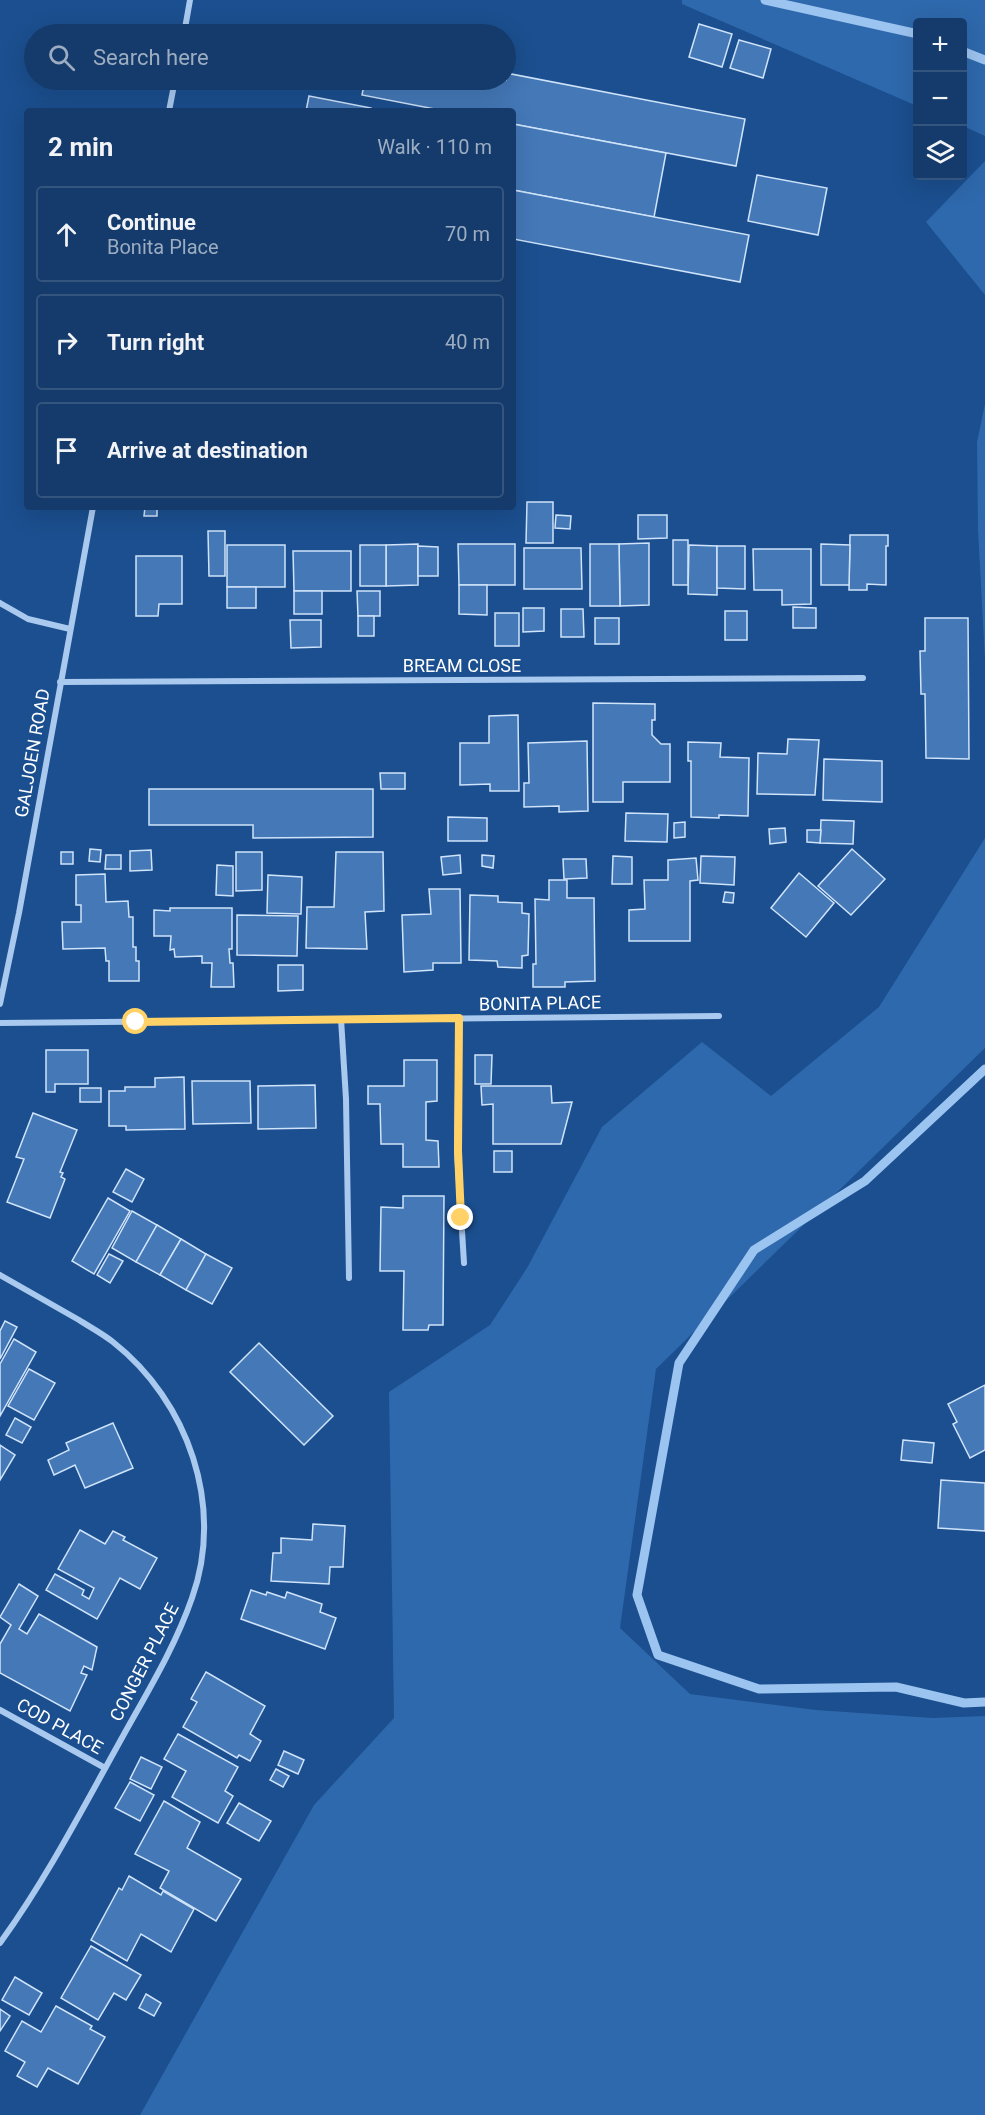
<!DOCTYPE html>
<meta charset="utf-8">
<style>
:root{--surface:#143b6b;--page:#1d4271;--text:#f1f3f6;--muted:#9dadc1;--line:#33557e}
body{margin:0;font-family:Roboto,sans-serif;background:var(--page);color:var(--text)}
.controls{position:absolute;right:18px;top:18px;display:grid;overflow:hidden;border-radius:6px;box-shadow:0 6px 24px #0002}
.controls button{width:54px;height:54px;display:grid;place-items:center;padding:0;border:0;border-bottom:2px solid var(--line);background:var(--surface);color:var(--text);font:30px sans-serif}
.stop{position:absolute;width:18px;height:18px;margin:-14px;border:4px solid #ffd166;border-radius:50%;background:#fff}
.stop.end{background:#ffd166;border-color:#fff;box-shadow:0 2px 6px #0008}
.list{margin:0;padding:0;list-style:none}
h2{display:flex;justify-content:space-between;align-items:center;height:78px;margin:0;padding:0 24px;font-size:26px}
h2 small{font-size:20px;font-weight:400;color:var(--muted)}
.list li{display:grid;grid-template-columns:39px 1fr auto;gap:18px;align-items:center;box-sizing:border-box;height:96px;margin:0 12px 12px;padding:0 12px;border:2px solid var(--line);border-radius:6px}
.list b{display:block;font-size:22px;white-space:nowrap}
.list p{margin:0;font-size:20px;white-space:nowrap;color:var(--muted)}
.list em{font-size:20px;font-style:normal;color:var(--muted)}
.icon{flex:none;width:33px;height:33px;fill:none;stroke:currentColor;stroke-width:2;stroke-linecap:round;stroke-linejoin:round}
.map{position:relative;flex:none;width:985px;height:2115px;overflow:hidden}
.search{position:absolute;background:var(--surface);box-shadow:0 6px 24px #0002;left:24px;top:24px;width:492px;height:66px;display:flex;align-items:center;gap:15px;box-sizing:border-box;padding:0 21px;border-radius:33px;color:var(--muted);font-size:22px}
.panel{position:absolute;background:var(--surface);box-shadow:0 6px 24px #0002;left:24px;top:108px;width:492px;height:402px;border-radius:6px}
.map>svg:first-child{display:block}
.green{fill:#2e69ad}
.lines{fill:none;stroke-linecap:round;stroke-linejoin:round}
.stream{stroke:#9cc4f0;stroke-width:9}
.building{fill:#4478b7;stroke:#cfe3fa;stroke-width:1.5}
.minor{stroke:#a9c9ee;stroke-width:6}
.route{stroke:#ffd166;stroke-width:8}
.labels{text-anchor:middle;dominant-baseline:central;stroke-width:4.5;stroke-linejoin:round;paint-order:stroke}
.street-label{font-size:18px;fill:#fff;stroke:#1b4f8f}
</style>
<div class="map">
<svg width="985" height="2115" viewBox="0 0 985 2115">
<rect width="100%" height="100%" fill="#1b4f8f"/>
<g class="green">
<polygon points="682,0 985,0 985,136 963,126 962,22 918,22 917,106 682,4"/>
<polygon points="985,161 985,295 926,222"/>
<polygon points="985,404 985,660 978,530 977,442"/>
<polygon points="985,838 985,1048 656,1369 620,1628 690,1694 816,1710 933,1718 985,1716 985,2115 140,2115 314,1805 394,1718 389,1392 490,1325 527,1268 602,1127 702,1042 771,1096 879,1007"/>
</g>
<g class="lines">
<g class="stream">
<polyline points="765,0 918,34"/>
<polyline points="962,51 985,60"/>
<polyline points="985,1069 865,1181 754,1250 679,1363 637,1595 658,1655 759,1689 896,1687 964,1703 985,1702"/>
</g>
</g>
<g class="building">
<polygon points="699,24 732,34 722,67 689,57"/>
<polygon points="739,40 771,49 763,78 730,68"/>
<polygon points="506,73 745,119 736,166 513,124 513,111 445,111 362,95 365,80 506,80"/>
<polygon points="309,96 371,108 370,111 306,111"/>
<polygon points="513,124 666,153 654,217 513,190"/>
<polygon points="757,175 827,188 818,235 748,221"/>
<polygon points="513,190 749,235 740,282 513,239"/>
<polygon points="527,502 553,502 553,543 526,543"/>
<polygon points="145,507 157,507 157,516 144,516"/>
<polygon points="556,515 571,516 570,529 555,528"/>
<polygon points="638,515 667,515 667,538 638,539"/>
<polygon points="208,531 225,531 225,576 209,576"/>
<polygon points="850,535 888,535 888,546 886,546 886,585 867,584 867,590 849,590"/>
<rect x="673" y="540" width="15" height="45"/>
<polygon points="649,543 649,605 620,606 619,544"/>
<polygon points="418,544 418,585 386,586 386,545"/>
<polygon points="458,544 515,544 515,585 459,585"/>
<polygon points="590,544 619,544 620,606 590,606"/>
<polygon points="821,544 850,545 849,585 821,585"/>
<rect x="227" y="545" width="58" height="42"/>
<rect x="360" y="545" width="26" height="41"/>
<polygon points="689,545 717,546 717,595 688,594"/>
<polygon points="418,546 438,547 438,576 418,576"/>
<polygon points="717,546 745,546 745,589 717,588"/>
<polygon points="524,548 581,548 582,589 524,589"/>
<polygon points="753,549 811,549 811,604 782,605 782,590 754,590"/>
<polygon points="293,551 351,551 351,591 294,591"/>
<polygon points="136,556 182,556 182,604 159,604 158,616 136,616"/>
<polygon points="459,585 487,585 487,615 459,614"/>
<rect x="227" y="587" width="29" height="21"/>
<rect x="294" y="591" width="28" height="23"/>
<polygon points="357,591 380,591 380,616 358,616"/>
<polygon points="793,607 816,608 816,628 793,628"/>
<polygon points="523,608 544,608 544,631 523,632"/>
<polygon points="561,609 583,609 584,637 561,637"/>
<rect x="725" y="611" width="22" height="29"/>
<rect x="495" y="613" width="24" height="33"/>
<rect x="358" y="616" width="16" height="20"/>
<rect x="595" y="618" width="24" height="26"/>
<polygon points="925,618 968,618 969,759 926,758 925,694 921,694 920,651 925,651"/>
<polygon points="290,620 321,620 321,647 291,648"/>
<polygon points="593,703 655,704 655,720 652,720 652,735 661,744 670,744 670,782 623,782 623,802 593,802"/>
<polygon points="518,715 519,791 490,791 490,784 460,785 460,743 489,743 489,716"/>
<polygon points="788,739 819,740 815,795 757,794 758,753 787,754"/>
<polygon points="587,741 588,811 559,812 559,806 524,807 524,783 529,783 528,743"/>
<polygon points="688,742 721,743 720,757 749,758 748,816 719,815 719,818 691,817 691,761 688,761"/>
<polygon points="824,759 882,761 882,802 823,800"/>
<polygon points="380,773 405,773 405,789 381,789"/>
<polygon points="149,789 373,789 373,837 253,838 253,825 149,825"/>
<polygon points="626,813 668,814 667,842 625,841"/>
<polygon points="448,817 487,818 487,841 448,841"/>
<polygon points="821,820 854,821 853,844 820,843"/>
<polygon points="685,822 685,837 674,838 674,823"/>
<polygon points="785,828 786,842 770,844 769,829"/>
<polygon points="807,830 821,830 820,843 807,842"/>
<polygon points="90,849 101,850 100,862 89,861"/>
<polygon points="852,849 885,879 851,915 818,886"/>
<polygon points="151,850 152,870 130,871 130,851"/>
<rect x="61" y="852" width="12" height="12"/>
<polygon points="236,852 262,852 262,890 236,891"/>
<polygon points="336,852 383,852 384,911 365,912 367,949 306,948 307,907 334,907"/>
<polygon points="106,855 121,855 121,869 105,869"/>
<polygon points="460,855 461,873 443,875 441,857"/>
<polygon points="482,855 494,856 493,868 482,866"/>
<polygon points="613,856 632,857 632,884 612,884"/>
<polygon points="701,856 735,857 734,885 700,883"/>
<polygon points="696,858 698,880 690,881 690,941 629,941 629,910 645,909 644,880 668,880 668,860"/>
<polygon points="563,859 586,859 587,878 564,879"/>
<polygon points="217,865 233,866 233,896 216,895"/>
<polygon points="799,873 834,903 806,937 771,908"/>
<polygon points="105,874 106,902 128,901 129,917 133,917 133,947 136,947 136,961 139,961 139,981 109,981 109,961 106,961 105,948 63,949 62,922 81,922 81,905 76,905 76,875"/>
<polygon points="268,875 302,877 301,914 267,913"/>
<polygon points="549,880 567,880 567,898 594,898 595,981 565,982 565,987 533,987 533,964 536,964 535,899 549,900"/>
<polygon points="429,889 460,889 461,963 433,963 433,970 404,972 402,915 431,914"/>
<polygon points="725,892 734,893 733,903 723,902"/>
<polygon points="470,895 498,896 498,902 522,903 522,913 529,914 528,955 522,956 522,968 498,967 497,961 469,960"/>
<polygon points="170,908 232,908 232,949 229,949 230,963 233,963 234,987 211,987 212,963 202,963 202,956 175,957 174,949 170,950 171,936 154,936 154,910 170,911"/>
<polygon points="237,915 298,916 297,956 237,955"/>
<polygon points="278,965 303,965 303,990 278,991"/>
<polygon points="46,1050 88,1050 88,1084 55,1084 55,1092 46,1092"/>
<polygon points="475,1055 492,1055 491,1084 475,1084"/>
<polygon points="404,1060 437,1060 437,1101 426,1102 426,1140 438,1141 439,1167 403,1167 403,1144 381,1144 380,1104 368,1104 368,1086 404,1086"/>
<polygon points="184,1077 185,1129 126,1130 126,1126 109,1126 109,1091 125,1091 125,1087 155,1087 155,1078"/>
<polygon points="192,1081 250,1081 251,1123 193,1124"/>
<polygon points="315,1085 316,1128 258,1129 258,1086"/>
<polygon points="481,1086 551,1086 552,1103 572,1102 561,1144 493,1144 493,1104 482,1105"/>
<rect x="80" y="1088" width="21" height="14"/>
<polygon points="33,1113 77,1130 60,1172 63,1173 61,1177 65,1179 50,1218 7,1202 24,1159 16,1157"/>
<rect x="494" y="1151" width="18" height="21"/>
<polygon points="126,1169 144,1179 132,1202 113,1192"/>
<polygon points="403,1196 444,1196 443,1325 429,1325 428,1330 403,1330 404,1271 380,1271 381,1207 403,1208"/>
<polygon points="108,1198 130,1211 94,1274 72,1261"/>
<polygon points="132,1211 157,1225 136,1262 112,1248"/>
<polygon points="157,1225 181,1239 160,1275 136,1262"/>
<polygon points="181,1239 206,1254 186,1290 160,1275"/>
<polygon points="109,1254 123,1261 110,1283 97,1275"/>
<polygon points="206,1254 232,1268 212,1304 186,1290"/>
<polygon points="5,1321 17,1327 0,1359 0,1331"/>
<polygon points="14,1339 36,1352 0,1416 0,1364"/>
<polygon points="259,1343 333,1416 304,1445 230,1372"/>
<polygon points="29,1369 55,1383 34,1420 8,1406"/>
<polygon points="985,1385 985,1450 970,1458 953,1424 957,1422 948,1404"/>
<polygon points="15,1418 31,1427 22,1443 6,1435"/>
<polygon points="113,1423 133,1468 85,1488 75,1465 54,1475 48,1460 69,1450 66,1443"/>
<polygon points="903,1440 934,1443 932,1463 901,1460"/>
<polygon points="0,1445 15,1455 0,1480"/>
<polygon points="941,1480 985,1483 985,1531 938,1528"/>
<polygon points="313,1524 345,1526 343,1567 330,1567 329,1584 271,1581 273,1553 281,1553 281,1538 312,1540"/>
<polygon points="80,1530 105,1544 113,1531 125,1537 123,1540 157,1558 140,1589 120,1578 97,1619 46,1590 55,1574 84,1590 82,1595 89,1599 94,1588 58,1569"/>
<polygon points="19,1584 38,1596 19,1629 27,1634 39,1614 97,1647 92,1670 84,1666 81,1673 87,1675 70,1711 0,1673 0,1644 11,1625 0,1617"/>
<polygon points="251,1590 266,1595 267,1592 285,1598 287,1592 322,1604 320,1612 336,1618 325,1649 241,1619"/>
<polygon points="206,1672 265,1706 250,1734 261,1741 250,1761 239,1755 237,1758 183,1727 197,1702 191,1699"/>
<polygon points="178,1734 238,1767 225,1791 233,1796 218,1823 172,1797 186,1771 164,1759"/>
<polygon points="284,1751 304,1760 298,1774 278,1765"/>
<polygon points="141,1757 162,1767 151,1789 130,1779"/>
<polygon points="276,1769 289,1776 283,1787 270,1780"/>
<polygon points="130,1782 154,1795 140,1821 115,1808"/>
<polygon points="164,1801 200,1822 187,1848 241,1879 216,1921 160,1888 169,1871 135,1854"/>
<polygon points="239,1803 271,1821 259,1841 227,1823"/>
<polygon points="129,1876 161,1895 163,1891 194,1909 171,1952 141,1934 127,1961 91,1940 119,1888 122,1890"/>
<polygon points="91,1946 141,1975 126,2000 114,1993 98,2020 61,1998"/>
<polygon points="15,1977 42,1993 29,2015 2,2000"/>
<polygon points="146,1994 161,2003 154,2016 139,2008"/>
<polygon points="56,2006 92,2026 90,2029 105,2037 78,2084 48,2068 37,2087 17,2076 25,2062 5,2051 22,2021 41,2032"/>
<polygon points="0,2009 10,2016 0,2031"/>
</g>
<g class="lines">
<g class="minor">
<polyline points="184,34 190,0"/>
<polyline points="169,111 175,80"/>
<polyline points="0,603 28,619 70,629"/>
<polyline points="60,682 863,678"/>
<polyline points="0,1004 19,913 93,507"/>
<polyline points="459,1018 457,1151 464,1263"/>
<polyline points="341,1019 346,1099 349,1278"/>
<polyline points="0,1023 719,1016"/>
<path d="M0,1275C26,1290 53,1305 79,1320C90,1327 103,1334 113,1342C188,1401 225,1506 192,1598C175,1647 148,1691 123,1736C84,1806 47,1878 0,1943"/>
<polyline points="0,1710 105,1768"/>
</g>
</g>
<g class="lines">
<polyline class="route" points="136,1022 459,1018 458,1151 461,1218"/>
</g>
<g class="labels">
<g class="street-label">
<text x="462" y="665">BREAM CLOSE</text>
<text transform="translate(32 753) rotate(-80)">GALJOEN ROAD</text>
<text transform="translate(540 1003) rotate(-1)">BONITA PLACE</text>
<text transform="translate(144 1662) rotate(-63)">CONGER PLACE</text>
<text transform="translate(60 1726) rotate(29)">COD PLACE</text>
</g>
</g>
</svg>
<div class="controls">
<button>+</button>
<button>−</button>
<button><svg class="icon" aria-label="layers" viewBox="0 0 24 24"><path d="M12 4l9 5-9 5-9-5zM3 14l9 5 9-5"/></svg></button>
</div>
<div class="stop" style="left:136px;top:1022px"></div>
<div class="stop end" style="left:461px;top:1218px"></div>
<div class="search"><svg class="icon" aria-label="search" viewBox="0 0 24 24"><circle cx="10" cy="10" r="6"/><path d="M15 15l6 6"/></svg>Search here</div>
<section class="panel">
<h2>2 min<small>Walk · 110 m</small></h2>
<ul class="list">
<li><svg class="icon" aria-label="ahead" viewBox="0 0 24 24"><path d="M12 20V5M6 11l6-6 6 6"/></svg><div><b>Continue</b><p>Bonita Place</p></div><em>70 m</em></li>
<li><svg class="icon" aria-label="right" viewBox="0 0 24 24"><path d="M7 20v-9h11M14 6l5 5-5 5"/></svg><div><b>Turn right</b></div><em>40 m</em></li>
<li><svg class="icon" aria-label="arrive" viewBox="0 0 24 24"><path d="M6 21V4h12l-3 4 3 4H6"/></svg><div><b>Arrive at destination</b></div></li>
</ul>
</section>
</div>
